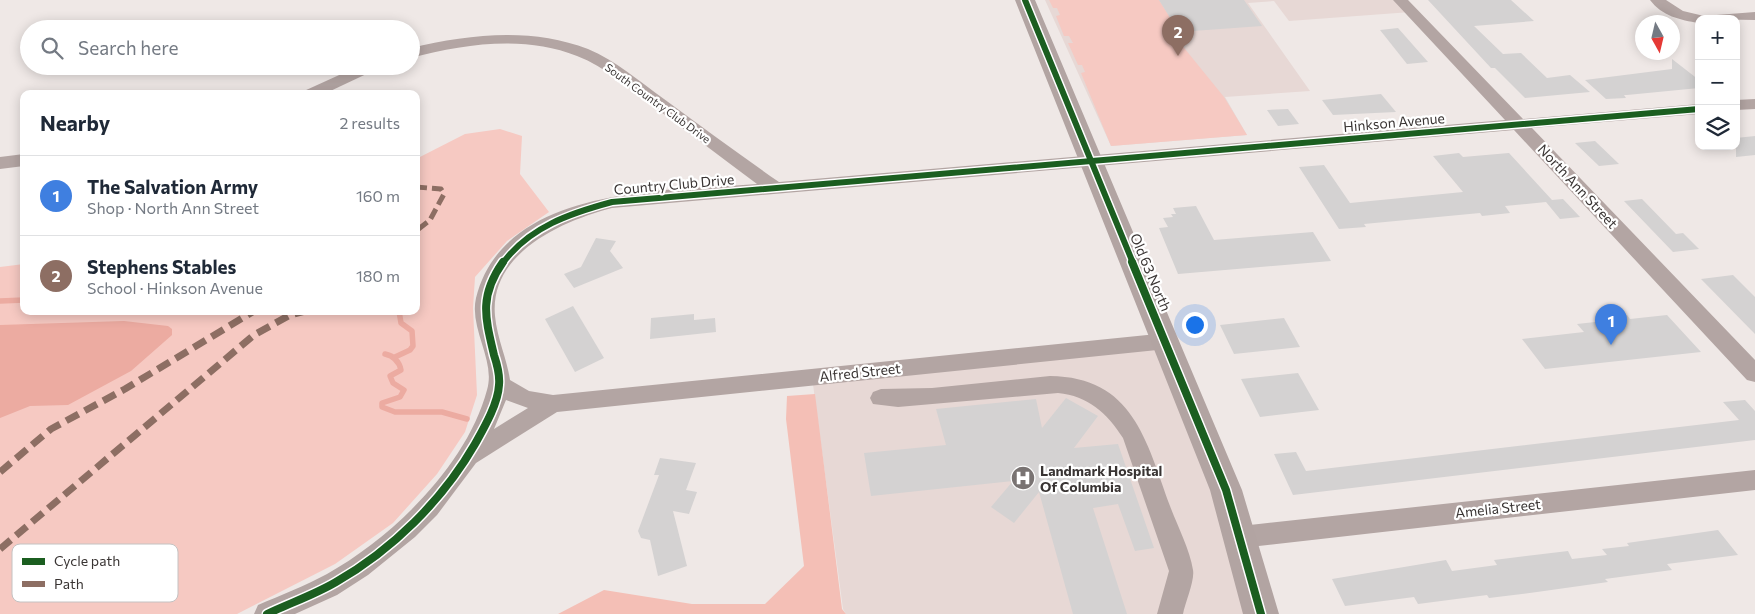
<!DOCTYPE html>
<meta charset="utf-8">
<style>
:root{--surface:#fff;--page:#f2f2f3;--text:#1f2937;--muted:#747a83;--line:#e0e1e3;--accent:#797372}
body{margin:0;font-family:Commissioner,sans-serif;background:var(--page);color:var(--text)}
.controls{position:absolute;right:15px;top:15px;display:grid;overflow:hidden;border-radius:10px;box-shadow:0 2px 12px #0003}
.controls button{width:45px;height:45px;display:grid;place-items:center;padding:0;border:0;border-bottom:1px solid var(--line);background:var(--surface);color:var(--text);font:25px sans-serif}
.compass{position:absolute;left:1635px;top:15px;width:45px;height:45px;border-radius:50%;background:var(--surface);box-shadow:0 2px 12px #0003;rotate:172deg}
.you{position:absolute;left:1194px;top:324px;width:18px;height:18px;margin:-12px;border:4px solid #fff;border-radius:50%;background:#1a73e8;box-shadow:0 0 0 8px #1a73e833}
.badge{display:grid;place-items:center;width:32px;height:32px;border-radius:50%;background:var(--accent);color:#fff;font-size:16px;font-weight:700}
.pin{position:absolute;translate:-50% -41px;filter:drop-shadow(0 1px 2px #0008)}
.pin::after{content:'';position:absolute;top:26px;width:18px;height:15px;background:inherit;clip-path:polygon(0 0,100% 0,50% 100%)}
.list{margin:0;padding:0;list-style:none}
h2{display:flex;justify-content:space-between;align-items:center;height:65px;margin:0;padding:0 20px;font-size:21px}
h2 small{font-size:16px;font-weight:400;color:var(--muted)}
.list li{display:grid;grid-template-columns:32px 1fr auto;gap:15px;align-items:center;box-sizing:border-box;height:80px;padding:0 20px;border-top:1px solid var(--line)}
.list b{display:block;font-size:19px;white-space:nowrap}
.list p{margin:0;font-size:16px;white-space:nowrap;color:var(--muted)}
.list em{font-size:16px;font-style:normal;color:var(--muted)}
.icon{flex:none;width:28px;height:28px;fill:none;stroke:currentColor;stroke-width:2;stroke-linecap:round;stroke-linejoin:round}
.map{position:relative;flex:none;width:1755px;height:614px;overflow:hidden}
.search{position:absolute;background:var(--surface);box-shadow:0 2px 12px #0003;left:20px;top:20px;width:400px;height:55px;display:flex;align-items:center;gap:12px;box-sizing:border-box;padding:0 18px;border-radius:28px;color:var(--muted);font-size:19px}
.panel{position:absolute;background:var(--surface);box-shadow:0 2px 12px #0003;left:20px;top:90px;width:400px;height:225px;border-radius:10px}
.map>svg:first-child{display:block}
.built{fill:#e7d8d5}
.green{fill:#f6c9c2}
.forest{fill:#f4bfb6}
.water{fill:#ecaba1}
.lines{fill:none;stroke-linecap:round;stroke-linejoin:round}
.stream{stroke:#ecaba1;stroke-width:5.5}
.building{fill:#d4d2d2}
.minor{fill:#b3a5a3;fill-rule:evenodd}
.secondary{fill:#b2a4a2;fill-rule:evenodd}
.quiet-far1{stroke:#8d6e63;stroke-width:5;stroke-dasharray:11 5;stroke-linecap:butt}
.quiet{stroke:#8d6e63;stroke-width:7;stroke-dasharray:14 7;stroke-linecap:butt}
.cycleway-far1-casing{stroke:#fff;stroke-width:9}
.cycleway-casing{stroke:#fff;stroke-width:11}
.cycleway-far1{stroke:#1b5e20;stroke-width:6}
.cycleway{stroke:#1b5e20;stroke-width:8}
.labels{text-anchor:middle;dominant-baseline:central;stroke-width:4.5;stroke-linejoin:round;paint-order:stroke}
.far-street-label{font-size:11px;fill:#393433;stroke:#fff}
.street-label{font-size:14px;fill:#393433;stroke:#fff}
.poi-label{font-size:14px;font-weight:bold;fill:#393433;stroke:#fff;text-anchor:start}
.key{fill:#fff;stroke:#c4c2c2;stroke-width:1}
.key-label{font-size:14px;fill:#393433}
</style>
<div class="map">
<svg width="1755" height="614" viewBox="0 0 1755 614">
<rect width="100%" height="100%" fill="#efe8e6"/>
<g class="built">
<polygon points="1045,0 1399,0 1411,12 1289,21 1274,1 1248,3 1310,91 1225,97 1247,135 1111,146"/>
<polygon points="1167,341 1261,614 846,614 843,609 812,377"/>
</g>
<g class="green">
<polygon points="1049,0 1159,0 1179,32 1172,33 1224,97 1247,135 1111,146 1081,73 1085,72 1082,65 1078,65 1068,43 1073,43 1069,36 1064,36 1056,16 1060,15 1057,8 1053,8"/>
<polygon points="500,129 522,136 520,174 549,212 507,241 475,277 473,308 477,395 465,432 437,474 393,523 335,564 237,614 0,614 0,267 24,264 24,311 416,311 416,159 465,134"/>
</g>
<polygon class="forest" points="815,394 842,609 846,614 558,614 604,590 692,604 765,604 804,566 786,419 787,396"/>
<polygon class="water" points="124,321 168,326 172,329 172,335 131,371 68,405 30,406 0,418 0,325"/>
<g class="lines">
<g class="stream">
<polyline points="0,301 24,300"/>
<path d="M385,354C394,356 399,361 401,370L390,376L393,383L404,390L400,397L382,403V407L395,412H442L467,419"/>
<polyline points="395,357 410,350 413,346 412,331 401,323 399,311"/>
</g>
</g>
<g class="building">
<polygon points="1159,0 1244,0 1262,26 1179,32"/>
<polygon points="1428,0 1511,0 1534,21 1474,26 1503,54 1521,53 1547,78 1570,75 1590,92 1525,98 1495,68 1491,68"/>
<polygon points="1398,28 1428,62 1407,64 1380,30"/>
<polygon points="1672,59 1699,80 1699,88 1627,95 1624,95 1626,98 1606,99 1585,80 1672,69"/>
<polygon points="1381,94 1396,112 1333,115 1322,100"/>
<polygon points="1288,109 1299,124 1278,126 1267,110"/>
<polygon points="1755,136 1755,155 1736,157 1736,138"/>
<polygon points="1595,141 1619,164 1599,166 1575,143"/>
<polygon points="1459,153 1463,157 1509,153 1552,200 1563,199 1580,217 1560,219 1546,202 1505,206 1510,213 1482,216 1480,213 1364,224 1366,227 1339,229 1299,167 1324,165 1350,203 1463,192 1433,156"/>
<polygon points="1642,199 1676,234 1683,233 1699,249 1673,252 1624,201"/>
<polygon points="1196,206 1214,240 1313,232 1331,261 1178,274 1159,228 1168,227 1163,218 1173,217 1171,214 1176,214 1173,208"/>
<polygon points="596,238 616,241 610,251 623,268 574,288 564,274 581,267"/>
<polygon points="1733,275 1755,297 1755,334 1701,279"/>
<polygon points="573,306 604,358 575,372 545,319"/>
<polygon points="694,314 694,320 715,318 716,332 650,339 651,318"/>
<polygon points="1627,315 1630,319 1667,315 1701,352 1545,369 1522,339 1584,332 1577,324 1613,320 1610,317"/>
<polygon points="1284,318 1300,347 1234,354 1220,325"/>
<polygon points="1298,373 1319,410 1260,417 1241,379"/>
<polygon points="1066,398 1098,416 1074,448 1118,444 1154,548 1135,551 1118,504 1093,508 1127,614 1073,614 1039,492 1014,523 991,507 1013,481 871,496 864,453 946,445 936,409 1036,399 1042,428"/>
<polygon points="1745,400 1755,411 1755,440 1293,495 1274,454 1296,452 1306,471 1739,420 1723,402"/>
<polygon points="660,458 696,463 686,490 697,492 689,514 673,511 687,566 658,576 650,540 641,538 638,531 659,475 654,475"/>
<polygon points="1718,530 1738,555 1667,564 1672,570 1605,579 1608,582 1537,592 1489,598 1487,595 1418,604 1414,597 1345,606 1332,579 1446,560 1452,571 1497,565 1494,560 1568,551 1572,559 1607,555 1602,549 1629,546 1627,543"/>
</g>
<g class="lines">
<g class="minor">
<path d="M1393,0H1408L1523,119L1699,104V114L1532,128L1755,360V382L1747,380L1514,130L612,208C562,221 489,253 495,316C497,338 507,359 510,380L529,391L553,395L1167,333L1174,335L1177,341L1174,347L1167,349L557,412L476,463L437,515L415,537L368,575L337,595L295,614H254L258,605C281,595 305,586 327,574C393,537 467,465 487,390C496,360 469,329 476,298C504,185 667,191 757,184C722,158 688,132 653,106C628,88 606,67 577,56C524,35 464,44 411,58V48C469,34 531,27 588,49C616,61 639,81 664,99C702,127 740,155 779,182L1505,120ZM506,400L528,408L494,429Z"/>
<path d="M1650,0H1666L1683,11L1704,16L1755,12V20L1699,19V23C1680,20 1662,16 1650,0Z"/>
<polygon points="359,66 380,66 377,69 324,94 302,94 304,91"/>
<polygon points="1755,99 1755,109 1736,110 1736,100"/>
<polygon points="24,154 24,166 0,169 0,157"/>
<path d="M1050,376C1133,377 1146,440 1170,506C1177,525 1190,550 1193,570C1195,580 1185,603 1183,614H1157L1169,571L1123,438C1107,413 1088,396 1058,393L898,407L873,404L870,398L873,392L881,389L932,388Z"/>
<polygon points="1755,470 1755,490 1241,548 1232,545 1229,537 1232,529 1241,526"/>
</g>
<polygon class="secondary" points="1015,0 1035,0 1242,490 1279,614 1243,614 1210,490"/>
<polyline class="quiet-far1" points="416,187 441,189 444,194 430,220 416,231"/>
<g class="quiet">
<polyline points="0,472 51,429 125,389 254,311"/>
<polyline points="0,549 254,335 290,315 305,311"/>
</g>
<g class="cycleway-far1-casing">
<g id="cycleway-far1">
<polyline points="1025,0 1133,263"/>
<path d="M503,263C529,227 571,213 612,202L1699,109"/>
</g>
</g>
<g class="cycleway-casing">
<g id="cycleway">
<polyline points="1132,262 1226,490 1261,614"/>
<path d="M267,614C290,603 314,595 336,582C392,550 442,501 475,444C484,428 498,404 499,385C500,375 497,364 494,355C485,317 479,296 503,262"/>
</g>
</g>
<use href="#cycleway-far1" class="cycleway-far1"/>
<use href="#cycleway" class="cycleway"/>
</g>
<defs>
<g id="hospital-disc" transform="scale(1.25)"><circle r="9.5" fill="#797372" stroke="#fff"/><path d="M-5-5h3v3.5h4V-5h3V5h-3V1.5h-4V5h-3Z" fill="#fff"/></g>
</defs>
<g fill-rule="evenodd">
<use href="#hospital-disc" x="1023" y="478"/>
</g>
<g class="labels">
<g class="far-street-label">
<text transform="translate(658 103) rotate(36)">South Country Club Drive</text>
</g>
<g class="street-label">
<text transform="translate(1394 122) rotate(-5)">Hinkson Avenue</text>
<text transform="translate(674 184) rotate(-5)">Country Club Drive</text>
<text transform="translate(1578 186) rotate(47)">North Ann Street</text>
<text transform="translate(1151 272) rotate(67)">Old 63 North</text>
<text transform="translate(860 372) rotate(-6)">Alfred Street</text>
<text transform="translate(1498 508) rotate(-6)">Amelia Street</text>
</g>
<g class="poi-label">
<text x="1040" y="470">Landmark Hospital<tspan x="1040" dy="16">Of Columbia</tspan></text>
</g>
</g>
<rect x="12" y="544" width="166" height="58" rx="8" class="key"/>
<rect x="22" y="558" width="23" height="7" fill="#1b5e20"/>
<rect x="22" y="581" width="23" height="6" fill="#8d6e63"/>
<g class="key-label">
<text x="54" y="566">Cycle path</text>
<text x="54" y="589">Path</text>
</g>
</svg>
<div class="controls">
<button>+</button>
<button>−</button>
<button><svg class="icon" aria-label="layers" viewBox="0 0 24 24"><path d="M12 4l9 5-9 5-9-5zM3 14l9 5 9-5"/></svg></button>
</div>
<svg class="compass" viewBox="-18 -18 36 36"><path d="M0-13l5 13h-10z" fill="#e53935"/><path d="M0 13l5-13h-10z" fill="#747a83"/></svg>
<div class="you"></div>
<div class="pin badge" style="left:1611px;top:345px;background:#3f7fe0">1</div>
<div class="pin badge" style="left:1178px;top:56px;background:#8d6e63">2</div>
<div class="search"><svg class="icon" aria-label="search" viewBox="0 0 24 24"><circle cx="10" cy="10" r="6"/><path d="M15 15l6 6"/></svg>Search here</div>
<section class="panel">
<h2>Nearby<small>2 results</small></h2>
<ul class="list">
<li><span class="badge" style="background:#3f7fe0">1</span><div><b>The Salvation Army</b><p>Shop · North Ann Street</p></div><em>160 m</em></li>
<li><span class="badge" style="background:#8d6e63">2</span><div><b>Stephens Stables</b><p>School · Hinkson Avenue</p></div><em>180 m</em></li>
</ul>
</section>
</div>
